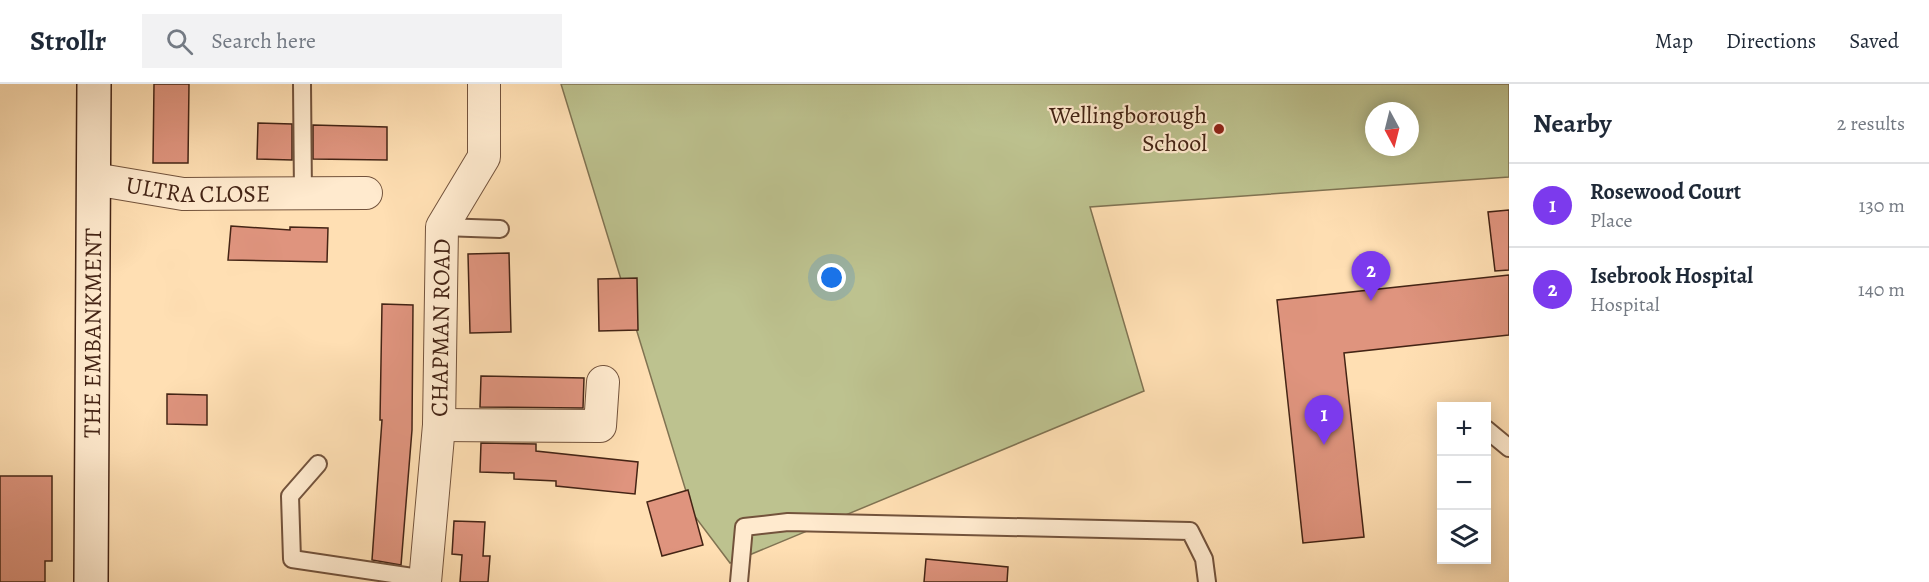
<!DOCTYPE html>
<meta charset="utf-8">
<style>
:root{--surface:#fff;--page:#f2f2f3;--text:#1f2937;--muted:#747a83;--line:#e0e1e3;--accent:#7c3aed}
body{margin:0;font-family:Alegreya,serif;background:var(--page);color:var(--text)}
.controls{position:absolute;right:18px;bottom:18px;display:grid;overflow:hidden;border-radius:0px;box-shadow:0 3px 15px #0003}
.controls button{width:54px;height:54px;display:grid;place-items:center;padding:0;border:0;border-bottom:2px solid var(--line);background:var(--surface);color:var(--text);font:30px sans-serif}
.compass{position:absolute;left:1365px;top:18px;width:54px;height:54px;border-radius:50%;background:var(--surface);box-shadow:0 3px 15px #0003;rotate:173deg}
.you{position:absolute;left:832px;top:194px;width:21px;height:21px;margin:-15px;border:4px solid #fff;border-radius:50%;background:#1a73e8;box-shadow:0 0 0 9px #1a73e833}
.badge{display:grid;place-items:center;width:39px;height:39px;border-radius:50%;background:var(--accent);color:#fff;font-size:20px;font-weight:700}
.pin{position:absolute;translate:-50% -50px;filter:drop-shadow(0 2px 3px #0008)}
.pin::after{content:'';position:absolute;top:32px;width:21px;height:18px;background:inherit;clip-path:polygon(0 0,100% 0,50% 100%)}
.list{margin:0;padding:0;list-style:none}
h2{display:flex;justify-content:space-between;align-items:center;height:78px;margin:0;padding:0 24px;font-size:26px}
h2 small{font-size:20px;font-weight:400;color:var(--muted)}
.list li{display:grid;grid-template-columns:39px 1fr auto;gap:18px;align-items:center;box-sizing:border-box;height:84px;padding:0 24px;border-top:2px solid var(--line)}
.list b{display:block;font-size:22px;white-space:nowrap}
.list p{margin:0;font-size:20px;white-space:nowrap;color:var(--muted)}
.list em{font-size:20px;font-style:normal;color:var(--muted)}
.icon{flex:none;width:33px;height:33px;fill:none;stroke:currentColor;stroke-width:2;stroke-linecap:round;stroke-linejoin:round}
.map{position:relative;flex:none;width:1509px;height:498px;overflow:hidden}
header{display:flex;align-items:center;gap:36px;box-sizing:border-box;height:84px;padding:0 30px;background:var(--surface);border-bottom:2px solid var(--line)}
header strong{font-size:28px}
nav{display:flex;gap:33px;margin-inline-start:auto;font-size:21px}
.search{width:420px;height:54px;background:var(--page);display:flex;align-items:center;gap:15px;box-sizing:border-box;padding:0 21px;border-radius:0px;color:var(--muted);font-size:22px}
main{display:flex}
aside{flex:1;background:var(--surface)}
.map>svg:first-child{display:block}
.green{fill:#bdc28f;stroke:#807352;stroke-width:1.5;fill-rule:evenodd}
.building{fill:#df947e;stroke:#442415;stroke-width:1.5}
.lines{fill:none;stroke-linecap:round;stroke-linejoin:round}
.service-casing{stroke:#73533c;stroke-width:20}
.minor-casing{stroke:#73533c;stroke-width:34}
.secondary-casing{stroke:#442415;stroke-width:36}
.service{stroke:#ffeace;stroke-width:16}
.minor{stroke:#ffeace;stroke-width:32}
.secondary{stroke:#ffeace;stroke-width:33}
.poi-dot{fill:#8f2418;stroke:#ffeace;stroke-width:2}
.labels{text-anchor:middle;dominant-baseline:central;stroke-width:4.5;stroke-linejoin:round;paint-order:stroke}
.poi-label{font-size:24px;fill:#442415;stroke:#ffeace;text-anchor:end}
.street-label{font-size:24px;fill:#442415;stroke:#ffeace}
</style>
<header>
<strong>Strollr</strong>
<div class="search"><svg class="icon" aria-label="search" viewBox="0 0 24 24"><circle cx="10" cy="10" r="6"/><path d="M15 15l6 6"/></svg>Search here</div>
<nav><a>Map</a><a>Directions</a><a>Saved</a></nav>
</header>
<main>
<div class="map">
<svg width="1509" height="498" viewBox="0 0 1509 498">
<rect width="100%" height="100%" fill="#ffdfb3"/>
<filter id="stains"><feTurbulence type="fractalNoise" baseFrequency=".00333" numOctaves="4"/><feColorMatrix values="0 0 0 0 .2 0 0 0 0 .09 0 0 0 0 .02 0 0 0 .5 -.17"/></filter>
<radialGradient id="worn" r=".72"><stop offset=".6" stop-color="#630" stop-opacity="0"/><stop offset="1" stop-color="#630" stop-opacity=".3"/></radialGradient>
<path class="green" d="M561,0H1509V93L1090,123L1144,307L730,479L693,430ZM1374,27H1410V63H1374Z"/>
<g class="building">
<polygon points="154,0 189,0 188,79 153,79"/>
<polygon points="258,39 292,40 292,76 257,75"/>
<polygon points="313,41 387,43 387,76 313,75"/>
<polygon points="1509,126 1509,186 1495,187 1488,128"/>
<polygon points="231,142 290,146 290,143 328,144 327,178 228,176"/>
<polygon points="509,169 511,248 470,249 468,170"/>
<polygon points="1509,191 1509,251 1344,269 1364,453 1303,459 1277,216"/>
<polygon points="637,194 638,246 599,247 598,195"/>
<polygon points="382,220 413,221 412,346 401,481 372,476 382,336 380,336"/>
<polygon points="481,292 584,294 583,324 480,323"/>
<polygon points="167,310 207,311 207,341 167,340"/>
<polygon points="481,359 536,360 536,367 638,378 635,410 556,402 556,397 514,395 514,389 480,388"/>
<polygon points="0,392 52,392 52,477 45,477 45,498 0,498"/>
<polygon points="688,406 703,461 662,472 647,418"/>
<polygon points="454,437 485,438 483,472 490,472 488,498 460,498 462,471 452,470"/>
<polygon points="926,475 1008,483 1007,498 924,498"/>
</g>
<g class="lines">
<g class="service-casing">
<g id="service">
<polyline points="302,0 303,110"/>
<polyline points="442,143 500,145"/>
<polyline points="1486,345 1509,364"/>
<polyline points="318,380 290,412 292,475 426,495"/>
<polyline points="739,498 744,443 788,438 1190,447 1204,475 1207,498"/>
</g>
</g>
<g class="minor-casing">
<g id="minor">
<path id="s1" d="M94,95L183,110L366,109"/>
<polyline points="439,341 600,342 603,298"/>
<path id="s2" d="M425,498L439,341L442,143L484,73V0"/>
</g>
</g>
<g class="secondary-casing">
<g id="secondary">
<path id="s3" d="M91,498L94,0"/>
</g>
</g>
<use href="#service" class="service"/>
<use href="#minor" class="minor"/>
<use href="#secondary" class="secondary"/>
</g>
<circle class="poi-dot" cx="1219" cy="45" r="6"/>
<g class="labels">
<g class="poi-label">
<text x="1207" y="31">Wellingborough<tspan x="1207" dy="28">School</tspan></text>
</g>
<g class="street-label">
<text stroke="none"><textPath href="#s1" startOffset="105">ULTRA CLOSE</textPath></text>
<text stroke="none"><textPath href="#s2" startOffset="255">CHAPMAN ROAD</textPath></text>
<text stroke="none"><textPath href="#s3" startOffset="249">THE EMBANKMENT</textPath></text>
</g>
</g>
<rect width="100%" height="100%" filter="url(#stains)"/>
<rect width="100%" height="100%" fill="url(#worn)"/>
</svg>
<div class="controls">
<button>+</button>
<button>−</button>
<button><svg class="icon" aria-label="layers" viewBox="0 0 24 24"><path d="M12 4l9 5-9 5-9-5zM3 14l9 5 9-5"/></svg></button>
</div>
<svg class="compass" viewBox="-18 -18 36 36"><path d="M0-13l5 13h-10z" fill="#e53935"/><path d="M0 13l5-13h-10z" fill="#747a83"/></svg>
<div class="you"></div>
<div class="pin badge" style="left:1324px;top:361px">1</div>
<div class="pin badge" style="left:1371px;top:217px">2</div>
</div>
<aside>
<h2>Nearby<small>2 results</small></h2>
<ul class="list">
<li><span class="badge">1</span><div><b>Rosewood Court</b><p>Place</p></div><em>130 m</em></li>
<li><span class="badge">2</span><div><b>Isebrook Hospital</b><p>Hospital</p></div><em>140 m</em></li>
</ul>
</aside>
</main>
